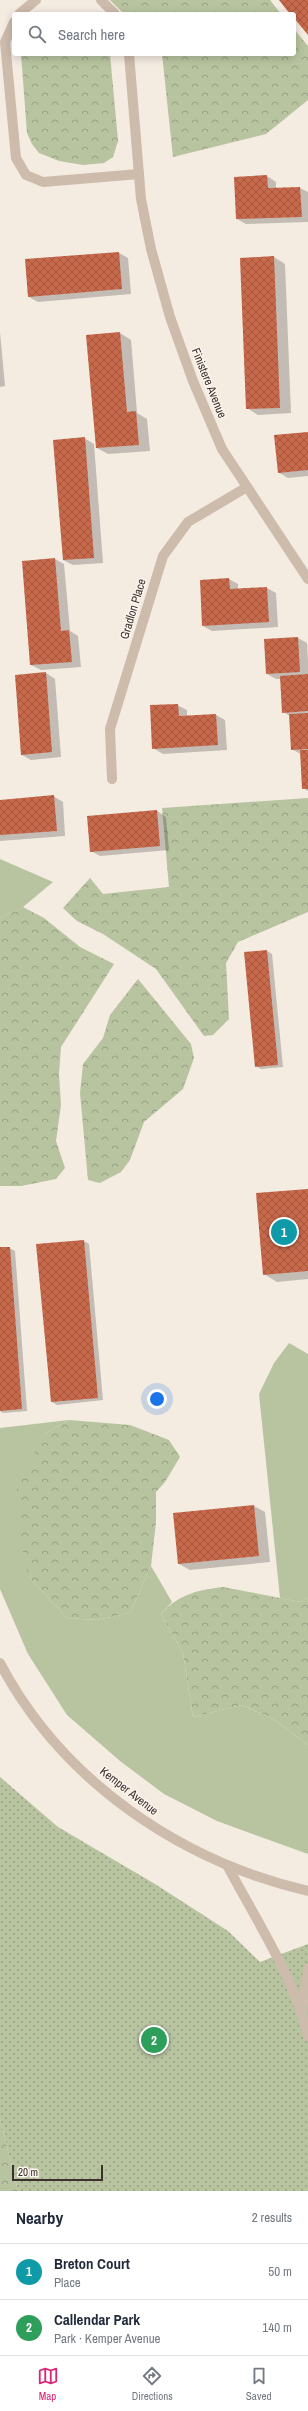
<!DOCTYPE html>
<meta charset="utf-8">
<style>
:root{--surface:#fff;--page:#f2f2f3;--text:#1f2937;--muted:#747a83;--line:#e0e1e3;--accent:#db2777}
body{margin:0;font-family:"Archivo Narrow",sans-serif;background:var(--page);color:var(--text)}
.scale{position:absolute;left:12px;bottom:10px;width:91px;box-sizing:border-box;padding-left:4px;border:2px solid #3b302b;border-top:0;font-size:11px;line-height:14px;white-space:nowrap;color:#3b302b;-webkit-text-stroke:3px #fbf5ee;paint-order:stroke}
.you{position:absolute;left:157px;top:1399px;width:14px;height:14px;margin:-10px;border:3px solid #fff;border-radius:50%;background:#1a73e8;box-shadow:0 0 0 6px #1a73e833}
.badge{display:grid;place-items:center;width:26px;height:26px;border-radius:50%;background:var(--accent);color:#fff;font-size:13px;font-weight:700}
.pin{position:absolute;translate:-50% -50%;border:2px solid #fff;box-shadow:0 1px 4px #0006}
.list{margin:0;padding:0;list-style:none}
h2{display:flex;justify-content:space-between;align-items:center;height:52px;margin:0;padding:0 16px;font-size:17px}
h2 small{font-size:13px;font-weight:400;color:var(--muted)}
.list li{display:grid;grid-template-columns:26px 1fr auto;gap:12px;align-items:center;box-sizing:border-box;height:56px;padding:0 16px;border-top:1px solid var(--line)}
.list b{display:block;font-size:15px;white-space:nowrap}
.list p{margin:0;font-size:13px;white-space:nowrap;color:var(--muted)}
.list em{font-size:13px;font-style:normal;color:var(--muted)}
.icon{flex:none;width:22px;height:22px;fill:none;stroke:currentColor;stroke-width:2;stroke-linecap:round;stroke-linejoin:round}
.map{position:relative;flex:none;width:308px;height:2191px;overflow:hidden}
.search{position:absolute;background:var(--surface);box-shadow:0 2px 10px #0003;left:12px;right:12px;top:12px;height:44px;display:flex;align-items:center;gap:10px;box-sizing:border-box;padding:0 14px;border-radius:4px;color:var(--muted);font-size:15px}
.sheet{height:164px;background:var(--surface)}
nav{display:flex;justify-content:space-around;align-items:center;box-sizing:border-box;height:56px;border-top:1px solid var(--line);background:var(--surface);font-size:11px;color:var(--muted)}
nav a{display:grid;justify-items:center;gap:2px}
nav .on{color:var(--accent)}
.map>svg:first-child{display:block}
.grass{fill:#b8c4a0}
.forest{fill:url(#forest-crowns)}
.park{fill:url(#park-dots)}
.shadow{fill:#0003}
.building{fill:url(#building-cross-hatch)}
.lines{fill:none;stroke-linecap:round;stroke-linejoin:round}
.minor{stroke:#cdbbac;stroke-width:10}
.labels{text-anchor:middle;dominant-baseline:central;stroke-width:3;stroke-linejoin:round;paint-order:stroke}
.street-label{font-size:12px;fill:#3b302b;stroke:#fbf5ee}
</style>
<div class="map">
<svg width="308" height="2191" viewBox="0 0 308 2191">
<defs>
<pattern id="forest-crowns" width="20" height="18" patternUnits="userSpaceOnUse"><rect width="20" height="18" fill="#b8c4a0"/><path d="M2 6a3 3 0 1 1 6 0M12 15a3 3 0 1 1 6 0" fill="none" stroke="#97a083"/></pattern>
<pattern id="park-dots" width="8" height="8" patternUnits="userSpaceOnUse"><rect width="8" height="8" fill="#b8c4a0"/><path d="M2 2h.1M6 6h.1" fill="none" stroke="#97a083" stroke-width="1.8" stroke-linecap="round"/></pattern>
<pattern id="building-cross-hatch" width="8" height="8" patternUnits="userSpaceOnUse"><rect width="8" height="8" fill="#c8694b"/><path d="M0 0l8 8M0 8l8-8" fill="none" stroke="#a4573f"/></pattern>
</defs>
<rect width="100%" height="100%" fill="#f4ebe1"/>
<g class="grass">
<polygon points="0,859 53,882 23,907 0,918"/>
<polygon points="289,1343 308,1354 308,1597 301,1602 280,1598 259,1394 274,1363"/>
<polygon points="69,1420 44,1434 28,1576 67,1618 97,1620 130,1613 151,1566 172,1602 161,1614 183,1653 193,1717 242,1705 273,1719 308,1745 308,1854 217,1821 164,1794 120,1761 67,1715 28,1654 0,1589 0,1428"/>
</g>
<g class="forest">
<polygon points="110,0 270,0 281,14 124,14"/>
<polygon points="294,29 308,46 308,100 266,134 173,157 162,54 294,54"/>
<polygon points="21,54 110,54 118,141 113,157 104,163 83,165 59,161 39,153 32,144 27,133"/>
<polygon points="308,798 308,912 238,942 226,963 229,1019 213,1035 204,1036 156,969 103,934 77,921 63,908 90,878 103,894 169,887 162,808"/>
<polygon points="23,907 44,918 80,947 114,964 61,1047 59,1074 61,1105 56,1141 65,1168 56,1179 21,1186 0,1186 0,918"/>
<polygon points="138,979 191,1044 194,1058 183,1089 144,1122 130,1160 121,1172 100,1183 88,1180 80,1093 83,1064 103,1038 110,1015"/>
<polygon points="69,1420 130,1425 169,1440 180,1457 165,1482 156,1492 156,1522 151,1566 130,1613 97,1620 67,1618 28,1576 20,1538 17,1488 44,1434"/>
<path d="M223,1587L301,1602L308,1597V1745L273,1719L242,1705L193,1717L183,1653L161,1614C179,1594 198,1590 223,1587Z"/>
<polygon points="0,2118 18,2191 0,2191"/>
</g>
<polygon class="park" points="0,1777 58,1827 155,1884 228,1931 260,1962 308,1944 308,2191 18,2191 0,2118"/>
<g class="shadow">
<polygon points="267,176 276,182 276,189 300,188 308,192 308,222 246,224 237,219"/>
<polygon points="119,253 128,258 131,294 38,302 29,297 26,260"/>
<polygon points="274,257 285,264 291,413 258,415 247,408"/>
<polygon points="0,332 5,386 0,387"/>
<polygon points="120,333 131,340 137,413 147,419 150,451 108,454 97,448"/>
<polygon points="308,433 308,476 288,478 278,472"/>
<polygon points="84,438 94,444 103,563 73,565 63,560"/>
<polygon points="55,559 64,564 70,631 78,636 81,667 41,670 31,665 23,562"/>
<polygon points="229,579 238,584 238,589 267,588 276,593 278,627 212,631 203,626"/>
<polygon points="298,638 307,643 308,661 308,791 303,788 302,755 292,749 290,716 283,712 282,679 276,679 267,674"/>
<polygon points="46,673 55,679 61,757 31,760 22,755"/>
<polygon points="177,705 187,710 187,717 216,715 225,720 227,750 163,754 153,748"/>
<polygon points="53,796 63,802 65,836 0,841 0,801"/>
<polygon points="157,811 166,817 169,850 100,856 91,851"/>
<polygon points="267,951 272,954 283,1067 261,1069 256,1066"/>
<polygon points="308,1190 308,1279 277,1282 264,1274"/>
<polygon points="84,1241 89,1244 103,1400 57,1405 52,1402"/>
<polygon points="0,1248 9,1248 15,1251 27,1411 3,1413 0,1411"/>
<polygon points="254,1506 265,1512 270,1562 190,1570 179,1564"/>
</g>
<g class="building">
<polygon points="279,0 308,0 308,35 294,18 294,14 290,14"/>
<polygon points="267,175 268,188 300,187 302,217 236,219 234,177"/>
<polygon points="119,252 122,289 28,297 25,259"/>
<polygon points="274,256 280,408 246,409 240,258"/>
<polygon points="120,332 127,412 136,411 139,445 96,448 86,335"/>
<polygon points="308,432 308,470 278,473 274,435"/>
<polygon points="85,437 94,558 63,560 53,440"/>
<polygon points="55,558 61,631 69,630 72,662 30,665 22,561"/>
<polygon points="229,578 230,589 267,587 269,622 202,626 200,580"/>
<polygon points="298,637 300,672 266,674 264,639"/>
<polygon points="46,672 52,752 21,755 15,675"/>
<polygon points="308,674 308,711 282,713 280,676"/>
<polygon points="178,704 179,716 216,714 218,745 152,749 150,705"/>
<polygon points="308,713 308,749 291,750 289,714"/>
<polygon points="300,750 308,750 308,789 302,789"/>
<polygon points="54,795 57,831 0,835 0,800"/>
<polygon points="157,810 160,846 90,852 87,816"/>
<polygon points="267,950 278,1065 255,1067 244,952"/>
<polygon points="308,1189 308,1271 263,1275 256,1193"/>
<polygon points="84,1240 98,1398 51,1402 36,1244"/>
<polygon points="0,1247 10,1247 22,1409 0,1411"/>
<polygon points="254,1505 259,1556 178,1564 173,1513"/>
</g>
<g class="lines">
<g class="minor">
<polyline points="101,0 115,14"/>
<polyline points="19,14 36,0"/>
<polyline points="14,22 5,42 16,158 26,175 43,182 139,174"/>
<polyline points="129,54 141,199 151,249 170,317 193,381 222,449 308,579"/>
<polyline points="112,779 110,729 163,556 188,522 247,487"/>
<path d="M0,1663C62,1781 180,1861 308,1891"/>
<path d="M227,1865C256,1920 293,1975 308,2036"/>
<polyline points="302,2011 308,1969"/>
</g>
</g>
<g class="labels">
<g class="street-label">
<text transform="translate(209 383) rotate(68)">Finistere Avenue</text>
<text transform="translate(133 609) rotate(-73)">Gradlon Place</text>
<text transform="translate(129 1791) rotate(38)">Kemper Avenue</text>
</g>
</g>
</svg>
<div class="scale">20 m</div>
<div class="you"></div>
<div class="pin badge" style="left:284px;top:1232px;background:#0f9aa8">1</div>
<div class="pin badge" style="left:154px;top:2040px;background:#2e9e5b">2</div>
<div class="search"><svg class="icon" aria-label="search" viewBox="0 0 24 24"><circle cx="10" cy="10" r="6"/><path d="M15 15l6 6"/></svg>Search here</div>
</div>
<section class="sheet">
<h2>Nearby<small>2 results</small></h2>
<ul class="list">
<li><span class="badge" style="background:#0f9aa8">1</span><div><b>Breton Court</b><p>Place</p></div><em>50 m</em></li>
<li><span class="badge" style="background:#2e9e5b">2</span><div><b>Callendar Park</b><p>Park · Kemper Avenue</p></div><em>140 m</em></li>
</ul>
</section>
<nav>
<a class="on"><svg class="icon" aria-label="map" viewBox="0 0 24 24"><path d="M3 6l6-2 6 2 6-2v14l-6 2-6-2-6 2zM9 4v14M15 6v14"/></svg>Map</a>
<a><svg class="icon" aria-label="directions" viewBox="0 0 24 24"><path d="M12 3l9 9-9 9-9-9zM9 14v-3h6M13 9l2 2-2 2"/></svg>Directions</a>
<a><svg class="icon" aria-label="saved" viewBox="0 0 24 24"><path d="M7 4h10v16l-5-4-5 4z"/></svg>Saved</a>
</nav>
